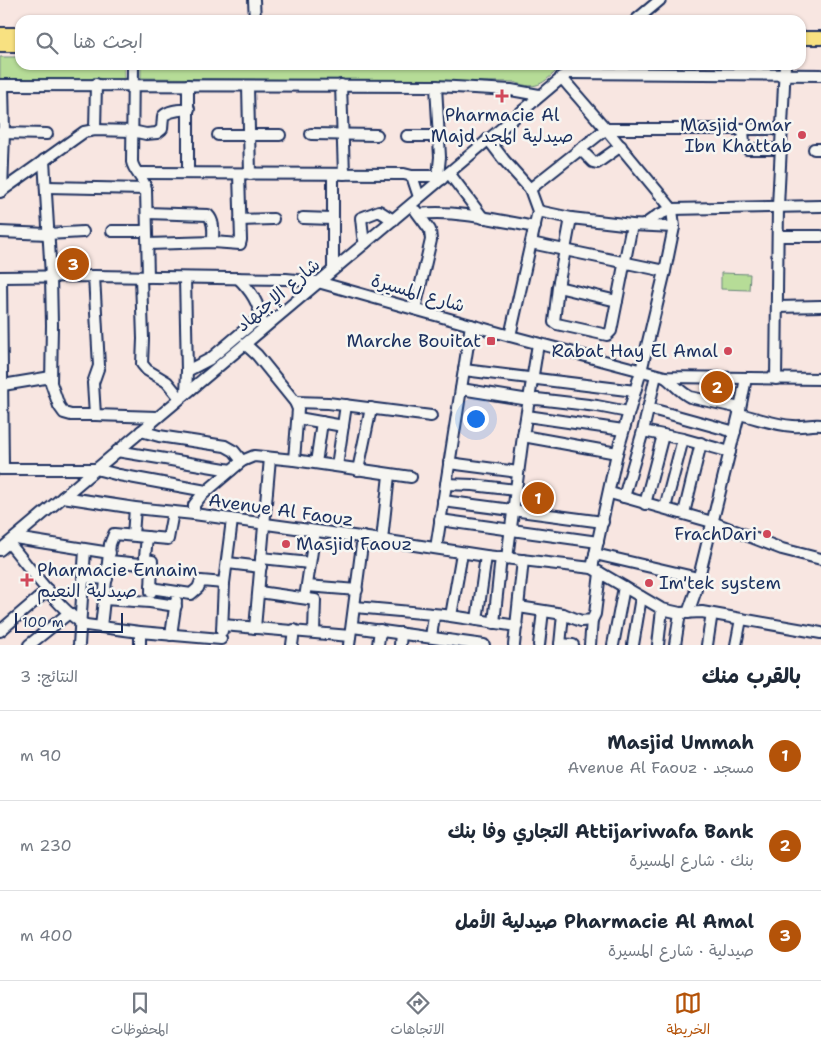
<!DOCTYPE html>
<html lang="ar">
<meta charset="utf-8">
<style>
:root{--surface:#fff;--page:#f6f6f7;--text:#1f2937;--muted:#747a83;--line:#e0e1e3;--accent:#b45309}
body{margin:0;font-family:"Shantell Sans","Playpen Sans Arabic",sans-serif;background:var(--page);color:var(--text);direction:rtl}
.scale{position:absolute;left:15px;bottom:12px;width:108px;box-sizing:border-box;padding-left:5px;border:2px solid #1b2f5e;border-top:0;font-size:14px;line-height:18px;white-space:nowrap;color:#1b2f5e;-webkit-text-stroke:4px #f6f6f2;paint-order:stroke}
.you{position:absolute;left:475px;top:418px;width:18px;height:18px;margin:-12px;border:4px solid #fff;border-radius:50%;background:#1a73e8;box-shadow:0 0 0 8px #1a73e833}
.badge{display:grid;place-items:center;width:32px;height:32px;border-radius:50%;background:var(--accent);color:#fff;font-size:16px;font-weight:700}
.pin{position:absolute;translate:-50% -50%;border:2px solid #fff;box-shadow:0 1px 5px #0006}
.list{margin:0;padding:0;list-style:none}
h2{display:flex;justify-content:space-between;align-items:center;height:65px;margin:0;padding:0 20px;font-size:21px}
h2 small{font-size:16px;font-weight:400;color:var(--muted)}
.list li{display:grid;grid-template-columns:32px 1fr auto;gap:15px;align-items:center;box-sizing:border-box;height:90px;padding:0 20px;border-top:1px solid var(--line)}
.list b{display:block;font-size:19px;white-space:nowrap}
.list p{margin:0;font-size:16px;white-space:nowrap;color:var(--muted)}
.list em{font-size:16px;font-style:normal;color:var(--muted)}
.icon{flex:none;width:28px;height:28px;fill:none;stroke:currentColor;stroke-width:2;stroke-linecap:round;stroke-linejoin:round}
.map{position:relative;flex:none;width:821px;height:645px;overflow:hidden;direction:ltr}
.search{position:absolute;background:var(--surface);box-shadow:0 1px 4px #0004;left:15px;right:15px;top:15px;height:55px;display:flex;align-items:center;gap:12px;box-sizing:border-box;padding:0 18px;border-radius:15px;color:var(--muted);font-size:19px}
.sheet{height:335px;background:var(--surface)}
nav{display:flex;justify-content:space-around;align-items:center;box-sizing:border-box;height:70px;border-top:1px solid var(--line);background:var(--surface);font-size:14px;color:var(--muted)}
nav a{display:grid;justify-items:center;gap:2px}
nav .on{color:var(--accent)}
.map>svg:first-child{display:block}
.green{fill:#b6dc97;stroke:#68867a}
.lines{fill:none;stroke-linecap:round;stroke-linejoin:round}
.minor-casing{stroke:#1b2f5e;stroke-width:14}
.major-casing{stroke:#1b2f5e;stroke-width:16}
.minor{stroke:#f6f6f2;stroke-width:10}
.major{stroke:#f8e181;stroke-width:12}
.poi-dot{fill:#d1495b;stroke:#f6f6f2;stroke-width:2}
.labels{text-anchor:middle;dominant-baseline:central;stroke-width:5;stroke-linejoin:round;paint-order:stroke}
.poi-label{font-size:18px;fill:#1b2f5e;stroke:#f6f6f2;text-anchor:end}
.street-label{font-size:18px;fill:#1b2f5e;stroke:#f6f6f2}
</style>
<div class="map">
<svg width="821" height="645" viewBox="0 0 821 645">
<rect width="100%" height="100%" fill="#f8e6e1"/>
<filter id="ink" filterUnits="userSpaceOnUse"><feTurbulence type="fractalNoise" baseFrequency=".02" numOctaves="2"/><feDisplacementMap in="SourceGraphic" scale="10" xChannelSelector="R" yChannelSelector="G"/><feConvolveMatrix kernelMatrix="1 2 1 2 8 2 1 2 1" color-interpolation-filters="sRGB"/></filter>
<g filter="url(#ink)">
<g class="green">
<polygon points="0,57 20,57 20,65 124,65 124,79 0,79"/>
<path d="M141,65H563C544,81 540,92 514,82L141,78Z"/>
<polygon points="721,273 750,274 749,290 721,289"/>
</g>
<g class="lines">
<g class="minor-casing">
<g id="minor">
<polyline points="254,0 255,20"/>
<polyline points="636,20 660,0"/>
<path d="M133,65L132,162C134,172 144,178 146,189L148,277"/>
<polyline points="566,73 821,75"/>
<polyline points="561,77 606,129 672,209 674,227 665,271 641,371 617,453 592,568"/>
<polyline points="0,85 436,86 511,90 539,95"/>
<polyline points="188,85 188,173"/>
<polyline points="341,85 344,174"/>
<polyline points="248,86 250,174"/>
<polyline points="436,86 440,157 438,176"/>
<polyline points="743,129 744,144 747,149 781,149"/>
<polyline points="95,130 96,84"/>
<polyline points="0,133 47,134"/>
<polyline points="311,134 377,135"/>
<polyline points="218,135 280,135"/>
<polyline points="407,136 439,136"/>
<polyline points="488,139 504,160 530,189 538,211 510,336"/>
<polyline points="580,149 593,162 597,163 621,146"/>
<polyline points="814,149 821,149"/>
<polyline points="44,160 51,276 52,325 51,383 59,406 64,413 71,415 95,415"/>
<polyline points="139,173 404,174 412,176 419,197"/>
<polyline points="449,173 483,218"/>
<polyline points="333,174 333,269"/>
<polyline points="412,176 438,176 442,179"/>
<polyline points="46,187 146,189"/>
<polyline points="530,189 606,129 782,129"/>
<polyline points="2,191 4,133 3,85"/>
<path d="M0,192L84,132L95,130L132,131L146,134L157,133L162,129L163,116C169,110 180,110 189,109"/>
<polyline points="538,211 571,218 632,225 674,227"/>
<path d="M147,213L208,215C215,222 213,233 213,242"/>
<path d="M419,214C458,210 496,220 535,227"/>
<polyline points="303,218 332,219"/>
<polyline points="571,218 558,287 554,322 557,324 607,335 611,331 632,225"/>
<polyline points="240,220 273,219"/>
<polyline points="644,225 658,215 672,209 821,206"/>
<polyline points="112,231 146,231"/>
<polyline points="0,232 48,234 83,232"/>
<polyline points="778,236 821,236"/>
<polyline points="365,243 363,236 361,218 379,211 393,220"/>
<polyline points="531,243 665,271"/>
<polyline points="148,244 213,242 240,244 241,240 239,174"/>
<polyline points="94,276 99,366 93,383 95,415 157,417"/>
<polyline points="0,277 94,276 286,279 318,282 510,336 665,377 821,379"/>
<polyline points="1,277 3,469"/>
<polyline points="141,277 143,339 142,364 147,370 167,382 180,398"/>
<polyline points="185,278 187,371 186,393"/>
<path d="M238,278C251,291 259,303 262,322"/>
<polyline points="558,287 617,301"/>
<polyline points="777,307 821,306"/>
<polyline points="415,309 431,240 430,230 416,211"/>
<polyline points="245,344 257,355 295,402 298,409 294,460"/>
<polyline points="464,370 635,391"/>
<polyline points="187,371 210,359 261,316"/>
<polyline points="656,375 643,431 683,439 730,452"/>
<path d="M665,377C673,383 681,393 690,397L740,408"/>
<polyline points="776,379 778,206 785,65"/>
<polyline points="3,385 51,377"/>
<polyline points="461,389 529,400 537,399 597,406 628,412"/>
<polyline points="295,402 328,403 431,416"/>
<polyline points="648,408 735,432"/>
<path d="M739,414C757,418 775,425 793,426C803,427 811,424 821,425"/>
<polyline points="527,416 623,430"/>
<polyline points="298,418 343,426"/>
<polyline points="141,431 159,436 225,446 234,451 242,461"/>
<polyline points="523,436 617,453"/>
<polyline points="117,451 231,470"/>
<polyline points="316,463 322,422"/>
<polyline points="449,463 518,472"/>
<polyline points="337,466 346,405"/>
<polyline points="0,469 96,469 119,475 206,491"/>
<polyline points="358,470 371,408"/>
<polyline points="446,484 473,485 516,490"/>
<polyline points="610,493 712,522 782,549 821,559"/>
<polyline points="63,497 135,508 194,514 382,540 486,556 592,568 662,609 680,613 702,612 821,633"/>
<polyline points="624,497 643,431"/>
<polyline points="443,501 603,522"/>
<polyline points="645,504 663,435"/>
<polyline points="665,508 683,439"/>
<polyline points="684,513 701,443"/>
<polyline points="194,514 194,505 201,496 242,461 254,456 294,460 411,477"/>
<polyline points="440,520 598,542"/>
<polyline points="133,535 135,508"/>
<polyline points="147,537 145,557 146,560 152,561 151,592"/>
<polyline points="15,538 110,553"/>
<polyline points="382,540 389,475"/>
<path d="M9,543C27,564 62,614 86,625L140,632L221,639"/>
<polyline points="436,548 471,325"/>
<polyline points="0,550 577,65"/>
<polyline points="595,554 698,578"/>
<polyline points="261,558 310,563"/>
<polyline points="507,558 523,436 538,344"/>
<polyline points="109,561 152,565"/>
<polyline points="228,563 261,567"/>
<polyline points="83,577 107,579"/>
<polyline points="151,586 157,589 191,594 198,588 201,581 224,583"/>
<polyline points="307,586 357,590"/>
<polyline points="259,592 315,600 314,632"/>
<polyline points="305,598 315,531"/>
<polyline points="104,599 150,602 176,606"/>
<polyline points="355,607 444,615 517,626"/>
<polyline points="519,607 563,614 581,621 592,620 595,614 600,573"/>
<polyline points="688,613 695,593 739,414 746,378"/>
<polyline points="451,616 462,553"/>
<polyline points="477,620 486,556"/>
<polyline points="494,623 501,557"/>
<polyline points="223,625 350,636"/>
<polyline points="101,627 110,544 114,534 168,539 173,512"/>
<polyline points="353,627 484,645"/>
<polyline points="255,628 270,458"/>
<polyline points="0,631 48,590"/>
<polyline points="222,631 224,583 232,520"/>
<polyline points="171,635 176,601"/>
<polyline points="431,637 434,616"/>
<polyline points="560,644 573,645"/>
<polyline points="29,645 69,613"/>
<polyline points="79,645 85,550"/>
<polyline points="140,645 140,632"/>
<polyline points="292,645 294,630"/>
<polyline points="349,645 363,537"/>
<polyline points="378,645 380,630"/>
<polyline points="400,645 401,633"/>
<polyline points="514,645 523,560"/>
<polyline points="539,645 543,611"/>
<polyline points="560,645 563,614"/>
<polyline points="590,645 592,620"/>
<polyline points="613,645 624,587"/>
<polyline points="633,645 641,597"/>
<polyline points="658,645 662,609"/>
<polyline points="675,645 680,613"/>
<polyline points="707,645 711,619"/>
<polyline points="736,645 741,619"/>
</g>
</g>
<g class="major-casing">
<g id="major">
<polyline points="0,34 20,34"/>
<polyline points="801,38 821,38"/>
<polyline points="0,45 20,45"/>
</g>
</g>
<use href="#minor" class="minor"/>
<use href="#major" class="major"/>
</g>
</g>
<g class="poi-dot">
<path d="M499.5 88.5h5v5h5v5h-5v5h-5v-5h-5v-5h5z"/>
<circle cx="802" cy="135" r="5"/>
<rect x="486" y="336" width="10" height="10" rx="2.5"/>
<circle cx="728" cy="351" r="5"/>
<circle cx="767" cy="534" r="5"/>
<circle cx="286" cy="544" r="5"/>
<path d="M24.5 572.5h5v5h5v5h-5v5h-5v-5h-5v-5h5z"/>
<circle cx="649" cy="583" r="5"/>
</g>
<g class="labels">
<g class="poi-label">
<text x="502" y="115" text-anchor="middle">Pharmacie Al<tspan x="502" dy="21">Majd صيدلية المجد</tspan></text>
<text x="792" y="125">Masjid Omar<tspan x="792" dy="21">Ibn Khattab</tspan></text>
<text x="481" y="341">Marche Bouitat</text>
<text x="718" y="351">Rabat Hay El Amal</text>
<text x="757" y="534">FrachDari</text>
<text x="296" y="544" text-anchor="start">Masjid Faouz</text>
<text x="37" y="570" text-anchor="start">Pharmacie Ennaim<tspan x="37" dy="21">صيدلية النعيم</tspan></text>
<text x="659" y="583" text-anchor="start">Im'tek system</text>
</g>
<g class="street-label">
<text transform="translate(418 293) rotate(16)">شارع المسيرة</text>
<text transform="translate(278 295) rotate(-40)">شارع الإجتهاد</text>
<text transform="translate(281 510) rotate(8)">Avenue Al Faouz</text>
</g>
</g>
</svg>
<div class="scale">100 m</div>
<div class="you"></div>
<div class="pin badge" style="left:538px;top:498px">1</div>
<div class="pin badge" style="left:717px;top:387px">2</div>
<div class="pin badge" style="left:73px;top:264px">3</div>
<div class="search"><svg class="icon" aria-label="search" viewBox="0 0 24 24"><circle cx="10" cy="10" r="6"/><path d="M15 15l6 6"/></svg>ابحث هنا</div>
</div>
<section class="sheet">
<h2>بالقرب منك<small>النتائج: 3</small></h2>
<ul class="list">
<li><span class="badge">1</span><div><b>Masjid Ummah</b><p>مسجد · Avenue Al Faouz</p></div><em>90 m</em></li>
<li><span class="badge">2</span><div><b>Attijariwafa Bank التجاري وفا بنك</b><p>بنك · شارع المسيرة</p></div><em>230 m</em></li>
<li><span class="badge">3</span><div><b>Pharmacie Al Amal صيدلية الأمل</b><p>صيدلية · شارع المسيرة</p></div><em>400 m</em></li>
</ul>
</section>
<nav>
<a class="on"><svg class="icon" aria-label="map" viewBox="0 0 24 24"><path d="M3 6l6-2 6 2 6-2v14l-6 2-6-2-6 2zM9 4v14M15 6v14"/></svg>الخريطة</a>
<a><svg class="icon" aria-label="directions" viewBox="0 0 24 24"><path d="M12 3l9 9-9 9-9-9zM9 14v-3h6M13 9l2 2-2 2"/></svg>الاتجاهات</a>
<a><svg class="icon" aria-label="saved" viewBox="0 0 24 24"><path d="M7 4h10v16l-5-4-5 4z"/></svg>المحفوظات</a>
</nav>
